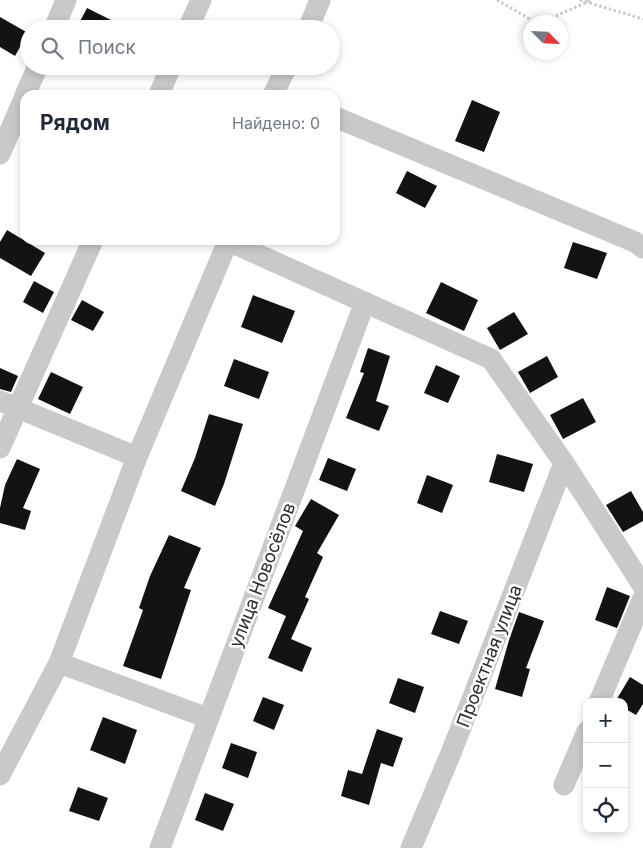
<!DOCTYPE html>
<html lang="ru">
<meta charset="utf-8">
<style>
:root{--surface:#fff;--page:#f2f2f3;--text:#1f2937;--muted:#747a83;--line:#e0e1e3}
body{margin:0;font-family:Inter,sans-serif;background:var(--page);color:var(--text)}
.controls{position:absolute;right:15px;bottom:15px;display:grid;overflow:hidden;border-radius:10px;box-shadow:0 2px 8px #0003}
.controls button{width:45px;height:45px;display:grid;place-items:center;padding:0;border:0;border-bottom:1px solid var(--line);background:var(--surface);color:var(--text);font:25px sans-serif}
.compass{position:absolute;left:523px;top:15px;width:45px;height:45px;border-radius:50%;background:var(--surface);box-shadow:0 2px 8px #0003;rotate:114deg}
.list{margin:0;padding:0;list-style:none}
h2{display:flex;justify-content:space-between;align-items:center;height:65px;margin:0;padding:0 20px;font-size:21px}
h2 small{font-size:16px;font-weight:400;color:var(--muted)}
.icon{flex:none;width:28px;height:28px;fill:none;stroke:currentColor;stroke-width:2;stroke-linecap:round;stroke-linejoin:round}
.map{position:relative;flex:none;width:643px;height:848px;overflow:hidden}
.search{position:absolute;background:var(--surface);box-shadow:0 2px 8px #0003;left:20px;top:20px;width:320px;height:55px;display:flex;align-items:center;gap:12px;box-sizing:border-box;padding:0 18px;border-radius:28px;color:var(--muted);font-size:19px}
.panel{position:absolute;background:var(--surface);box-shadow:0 2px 8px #0003;left:20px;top:90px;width:320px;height:155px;border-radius:15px}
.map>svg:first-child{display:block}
.building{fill:#131313}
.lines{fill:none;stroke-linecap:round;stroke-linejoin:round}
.path{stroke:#c9c9c9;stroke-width:3;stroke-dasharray:2.5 2.5;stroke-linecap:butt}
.minor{stroke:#c9c9c9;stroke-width:21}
.labels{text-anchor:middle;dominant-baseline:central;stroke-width:5;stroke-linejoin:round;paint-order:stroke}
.street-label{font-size:18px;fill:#2c2c2c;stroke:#fff}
</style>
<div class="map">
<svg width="643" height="848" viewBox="0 0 643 848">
<rect width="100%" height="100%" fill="#fff"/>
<g class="building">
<polygon points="87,8 129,29 76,29"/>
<polygon points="0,17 28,33 15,56 0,47"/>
<polygon points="472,100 500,112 484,152 455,141"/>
<polygon points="407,171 437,186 425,208 396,193"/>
<polygon points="7,230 45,253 31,276 0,258 0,242"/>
<polygon points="573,242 607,253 597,279 564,268"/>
<polygon points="34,281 54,292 43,313 23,302"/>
<polygon points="441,282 478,300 464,331 426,313"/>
<polygon points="253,295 295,311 282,343 241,327"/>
<polygon points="82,300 104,312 93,331 71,320"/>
<polygon points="514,312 528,334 500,350 487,328"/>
<polygon points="368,348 390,356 376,401 389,406 379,431 346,418 364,373 360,372"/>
<polygon points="547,356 558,377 530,393 518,372"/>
<polygon points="234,359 269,372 259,399 224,386"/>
<polygon points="436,365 460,376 448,403 424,393"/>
<polygon points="0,368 18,376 11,392 0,389"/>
<polygon points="51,372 83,387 70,414 38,399"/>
<polygon points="583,398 596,422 563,439 550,415"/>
<polygon points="209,414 243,424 224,484 215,506 181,491 195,458"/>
<polygon points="497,454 533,464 524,492 489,482"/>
<polygon points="328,458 356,469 347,491 319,480"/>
<polygon points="17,459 40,469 23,508 31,511 25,530 0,523 0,508 5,485"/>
<polygon points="427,475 453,485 442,513 417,503"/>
<polygon points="631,491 643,512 643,521 623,532 606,505"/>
<polygon points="311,499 339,515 317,553 323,557 305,597 309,599 291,639 312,648 302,672 268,658 286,616 268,608 303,531 295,526"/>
<polygon points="169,535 201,548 184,588 191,590 161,679 123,666 143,610 139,608 150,576"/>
<polygon points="607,587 630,596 617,628 595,620"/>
<polygon points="440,611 468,621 459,644 431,634"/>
<polygon points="519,612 544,621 526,668 530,669 522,697 495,689 509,640"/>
<polygon points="630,677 643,685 643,704 636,715 624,708 624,702 615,702"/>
<polygon points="398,678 424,687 415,713 389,703"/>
<polygon points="263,697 284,705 274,730 253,721"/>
<polygon points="103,717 137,730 125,764 90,750"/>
<polygon points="377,729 403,738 393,767 381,763 369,805 341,796 348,770 362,774"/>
<polygon points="231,743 257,752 248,778 222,768"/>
<polygon points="78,787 108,798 99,821 69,811"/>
<polygon points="205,793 234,804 223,831 195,820"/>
</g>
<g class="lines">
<g class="path">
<polyline points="497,0 535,22"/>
<polyline points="580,0 643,19"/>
<polyline points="542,22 592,0"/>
</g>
<g class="minor">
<polyline points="54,29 66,0"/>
<polyline points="188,29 201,0"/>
<polyline points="308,29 320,0"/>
<polyline points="25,95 38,66"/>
<polyline points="159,95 171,66"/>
<polyline points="273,95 287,66"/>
<polyline points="335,117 635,242 643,248"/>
<polyline points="0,154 25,96"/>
<polyline points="0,401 137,457"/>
<polyline points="0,448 93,240"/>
<polyline points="59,663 208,718"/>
<polyline points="599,702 643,598"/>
<polyline points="0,775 59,663 137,457 228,241 491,359 564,463 643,586"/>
<polyline points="564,785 587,731"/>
<polyline points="160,848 365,302"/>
<polyline points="411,848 451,753 564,463"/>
</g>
</g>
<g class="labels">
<g class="street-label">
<text transform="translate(262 575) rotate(-69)">улица Новосёлов</text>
<text transform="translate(489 656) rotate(-69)">Проектная улица</text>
</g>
</g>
</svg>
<div class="controls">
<button>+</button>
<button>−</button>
<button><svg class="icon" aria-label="locate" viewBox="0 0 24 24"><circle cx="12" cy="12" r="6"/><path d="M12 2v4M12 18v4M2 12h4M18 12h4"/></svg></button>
</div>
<svg class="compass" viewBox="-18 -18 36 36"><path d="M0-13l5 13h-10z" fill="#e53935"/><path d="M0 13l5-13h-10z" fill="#747a83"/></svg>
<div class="search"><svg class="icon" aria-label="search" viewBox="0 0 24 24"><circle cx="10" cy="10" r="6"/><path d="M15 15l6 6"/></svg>Поиск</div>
<section class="panel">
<h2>Рядом<small>Найдено: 0</small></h2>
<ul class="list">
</ul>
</section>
</div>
